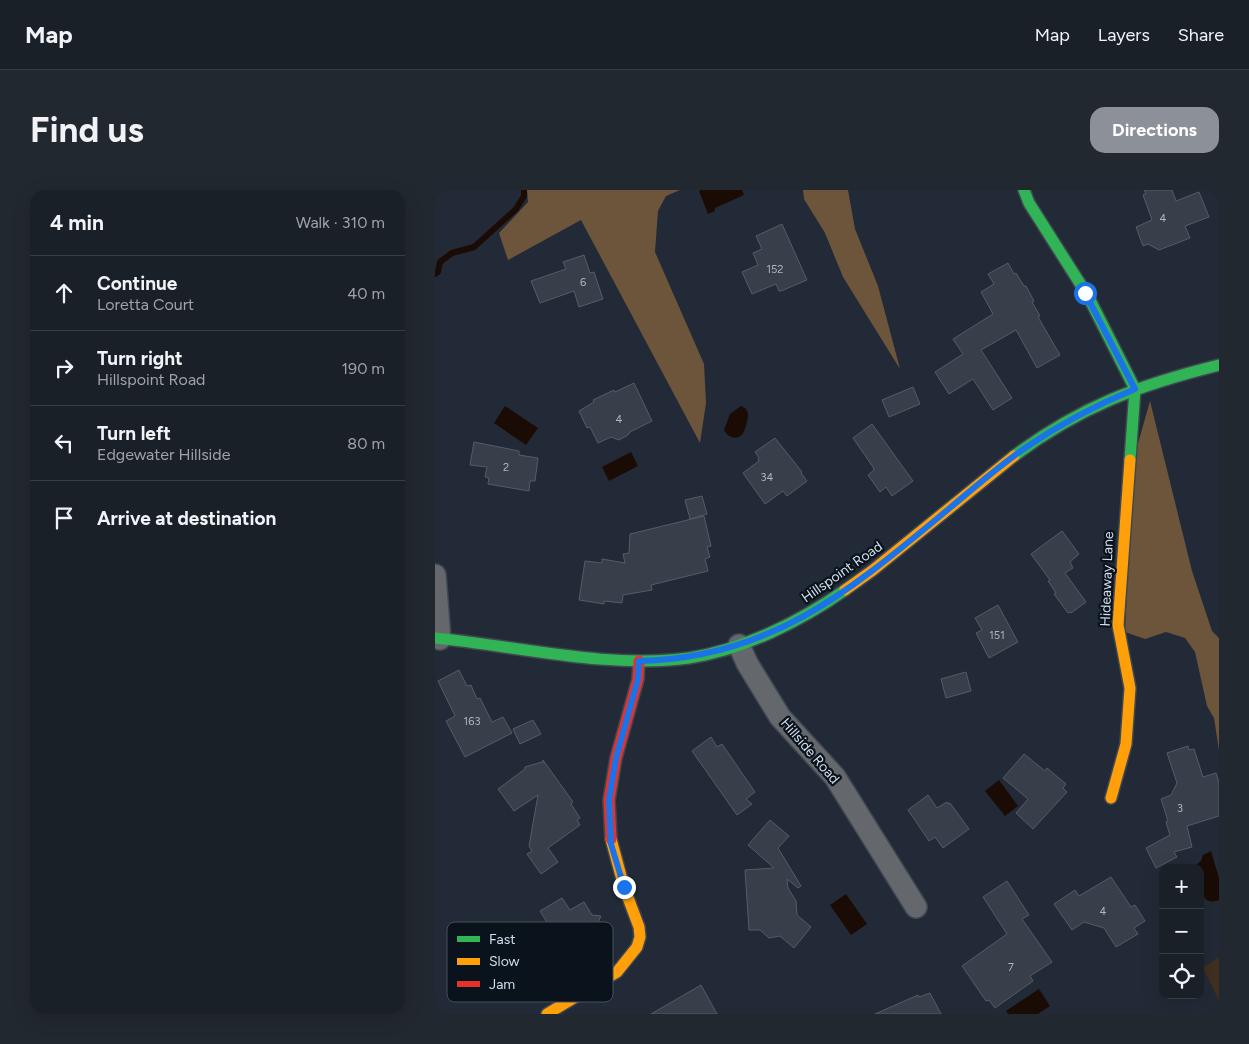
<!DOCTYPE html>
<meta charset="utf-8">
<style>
:root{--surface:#192028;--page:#222830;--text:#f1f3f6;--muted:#9fa3a8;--line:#373e45;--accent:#8c9099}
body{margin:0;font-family:Figtree,sans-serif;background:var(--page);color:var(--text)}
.controls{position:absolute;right:15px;bottom:15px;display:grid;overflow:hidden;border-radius:10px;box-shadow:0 5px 20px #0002}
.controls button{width:45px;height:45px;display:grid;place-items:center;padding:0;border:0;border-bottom:1px solid var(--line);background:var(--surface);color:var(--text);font:25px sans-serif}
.stop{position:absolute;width:15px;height:15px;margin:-11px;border:4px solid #1a73e8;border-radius:50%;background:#fff}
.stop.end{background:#1a73e8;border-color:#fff;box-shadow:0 1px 5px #0008}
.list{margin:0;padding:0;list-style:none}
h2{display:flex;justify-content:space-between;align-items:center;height:65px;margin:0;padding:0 20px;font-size:21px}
h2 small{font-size:16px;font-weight:400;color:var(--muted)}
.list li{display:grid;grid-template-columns:32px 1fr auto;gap:15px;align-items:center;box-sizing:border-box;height:75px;padding:0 20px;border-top:1px solid var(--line)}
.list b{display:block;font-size:19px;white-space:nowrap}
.list p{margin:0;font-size:16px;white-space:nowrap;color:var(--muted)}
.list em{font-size:16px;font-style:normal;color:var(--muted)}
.icon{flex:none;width:28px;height:28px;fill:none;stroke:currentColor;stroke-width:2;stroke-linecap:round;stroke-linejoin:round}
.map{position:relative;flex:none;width:784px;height:824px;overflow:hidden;border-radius:15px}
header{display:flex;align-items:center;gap:30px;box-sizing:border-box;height:70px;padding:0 25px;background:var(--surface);border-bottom:1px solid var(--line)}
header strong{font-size:24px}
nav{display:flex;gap:28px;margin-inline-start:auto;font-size:18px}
.intro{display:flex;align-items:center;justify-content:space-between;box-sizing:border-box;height:120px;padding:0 30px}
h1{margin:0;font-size:35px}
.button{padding:12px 22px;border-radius:15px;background:var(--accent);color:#fff;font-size:18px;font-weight:700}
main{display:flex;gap:30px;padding:0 30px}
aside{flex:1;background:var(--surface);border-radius:15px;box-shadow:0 5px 20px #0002}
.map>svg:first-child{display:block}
.green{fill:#3f301f}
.forest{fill:#6d553c}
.water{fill:#1b0b05}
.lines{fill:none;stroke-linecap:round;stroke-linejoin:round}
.stream{stroke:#1b0b05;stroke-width:6}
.building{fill:#383f4a;stroke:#545d67}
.street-casing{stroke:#3f4852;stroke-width:24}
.fast-casing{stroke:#3f4852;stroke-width:14}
.slow-casing{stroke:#3f4852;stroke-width:14}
.jam-casing{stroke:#3f4852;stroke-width:14}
.street{stroke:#64686d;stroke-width:21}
.fast{stroke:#30b455;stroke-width:11}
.slow{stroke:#ff9f0a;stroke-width:11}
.jam{stroke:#e5322d;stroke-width:11}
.route{stroke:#1a73e8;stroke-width:6}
.labels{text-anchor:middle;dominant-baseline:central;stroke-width:4.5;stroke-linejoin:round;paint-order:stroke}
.number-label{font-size:11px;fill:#acb7c4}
.street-label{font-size:14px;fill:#d3dfed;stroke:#0a121c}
.key{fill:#0a121c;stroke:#46505b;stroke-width:1}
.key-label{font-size:14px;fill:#d3dfed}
</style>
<header>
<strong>Map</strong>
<nav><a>Map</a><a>Layers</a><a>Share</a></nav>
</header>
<div class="intro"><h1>Find us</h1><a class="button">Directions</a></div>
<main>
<aside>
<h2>4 min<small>Walk · 310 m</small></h2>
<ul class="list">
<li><svg class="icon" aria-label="ahead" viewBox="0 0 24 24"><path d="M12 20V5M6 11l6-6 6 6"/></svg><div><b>Continue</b><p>Loretta Court</p></div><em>40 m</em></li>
<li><svg class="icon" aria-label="right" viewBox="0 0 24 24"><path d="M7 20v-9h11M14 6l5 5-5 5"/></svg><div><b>Turn right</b><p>Hillspoint Road</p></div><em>190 m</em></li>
<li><svg class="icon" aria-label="left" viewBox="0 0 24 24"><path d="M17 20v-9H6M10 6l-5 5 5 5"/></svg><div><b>Turn left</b><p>Edgewater Hillside</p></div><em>80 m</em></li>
<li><svg class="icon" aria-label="arrive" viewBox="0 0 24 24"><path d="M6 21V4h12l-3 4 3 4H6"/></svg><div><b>Arrive at destination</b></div></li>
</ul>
</aside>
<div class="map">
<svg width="784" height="824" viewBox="0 0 784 824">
<rect width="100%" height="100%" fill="#212a36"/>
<polygon class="green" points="784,767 784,811 768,778"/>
<g class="forest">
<polygon points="92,0 245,0 231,6 223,21 220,62 269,174 271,213 265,253 146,30 73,70 64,43 93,12"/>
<polygon points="368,0 413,0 420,39 443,96 465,179 408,87 390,43 369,9"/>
<polygon points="715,211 757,381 777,441 784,448 784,560 779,528 772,516 760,462 750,448 731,442 710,449 690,442 698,271"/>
</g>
<g class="water">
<polygon points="266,0 307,0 309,5 280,18 280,21 273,24 264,1"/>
<polygon points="70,216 103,238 91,255 59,233"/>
<path d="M306,216L311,219L313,223C313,228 312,234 310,239C306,251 294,250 289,240L295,224Z"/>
<polygon points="196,262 203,276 174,291 167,277"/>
<polygon points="564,590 583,616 570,626 550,601"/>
<path d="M776,661L784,688V710C763,718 765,691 765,678H757L766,671L768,665Z"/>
<polygon points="411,704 432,734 416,745 395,715"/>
<polygon points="604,799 615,816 603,824 573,824 571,821"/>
</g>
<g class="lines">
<polyline class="stream" points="0,84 3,82 5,72 17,63 39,57 81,19 89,6 89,0"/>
</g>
<g class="building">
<polygon points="709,0 737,0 741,11 764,2 774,27 750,36 755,48 724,60 713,54 708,56 701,37 717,30 708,5 711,4"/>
<polygon points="347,34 372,90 346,101 344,101 341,94 317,104 307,82 323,75 318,63 327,59 321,46"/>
<polygon points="149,65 155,83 159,82 168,109 144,117 139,101 105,113 96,91 131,79 128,72"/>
<polygon points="573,73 579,84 581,83 589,96 591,96 599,111 597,112 605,126 603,127 625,165 602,178 581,140 546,160 577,208 558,220 538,189 514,204 500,182 528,164 518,149 558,124 546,102 559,94 553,84"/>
<polygon points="199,193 217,231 195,242 193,245 184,250 176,247 163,253 155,237 152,238 144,221 159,212 158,210 179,200 180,202"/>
<polygon points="478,197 485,214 454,227 447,210"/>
<polygon points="437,234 478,291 457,306 451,297 445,302 433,285 439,280 438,277 418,248"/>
<polygon points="340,248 367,282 366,283 372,291 352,306 348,301 330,314 308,283 324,271 323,269 324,268 320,262"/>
<polygon points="39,252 84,261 84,265 103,268 100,291 95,291 94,301 53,294 54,288 50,287 52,277 35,275"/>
<polygon points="267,306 272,324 255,329 250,310"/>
<polygon points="269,326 276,356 272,357 275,367 270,369 273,381 216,395 217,400 188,405 187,413 169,411 169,414 144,410 150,371 167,373 167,369 190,373 188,364 194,363 195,344"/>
<polygon points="627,341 644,364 635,372 638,378 630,383 651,412 636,423 635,422 633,423 619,404 621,403 613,391 615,390 596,364"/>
<polygon points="563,415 583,452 554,468 541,443 547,440 540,428"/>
<polygon points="24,480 32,496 36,495 42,509 45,508 57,532 68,527 77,543 30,567 11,531 20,526 3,491"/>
<polygon points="531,482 536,501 511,508 506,489"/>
<polygon points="98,530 106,544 85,554 78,539"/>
<polygon points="276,547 282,557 287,554 320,602 311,609 317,614 302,625 257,561"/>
<polygon points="753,556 754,560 759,559 768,587 781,583 784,592 784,626 752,636 757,657 739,662 742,667 721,678 711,658 735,645 731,632 733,631 726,609 736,605 742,593 732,563"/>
<polygon points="589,564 610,581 612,578 631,594 628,598 632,602 598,639 581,623 593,609 568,588"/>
<polygon points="108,570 138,612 136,614 145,628 142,630 145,635 113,658 123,672 106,684 92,664 97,661 94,656 103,605 79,621 63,599 90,579 90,577 107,572 108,573"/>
<polygon points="493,605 502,618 512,612 513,614 515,613 534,639 508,658 500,647 494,651 473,620"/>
<polygon points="335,630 354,646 343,658 366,696 363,698 352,689 353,698 361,711 362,725 376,737 359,758 345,746 334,748 325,740 314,740 310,680 339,678 313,655"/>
<polygon points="676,687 696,717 700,715 710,731 699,738 703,744 681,757 669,738 649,732 637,740 619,714 640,700 644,706"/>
<polygon points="572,691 594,725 587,729 617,772 595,786 598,791 560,818 554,810 551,811 527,776 572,744 548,707"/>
<polygon points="127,708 135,720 149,712 157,725 166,726 160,739 134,754 130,746 123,750 105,721"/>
<polygon points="266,795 282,824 216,824"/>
<polygon points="495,803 506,824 440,824 483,805 484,807"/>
</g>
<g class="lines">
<g class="street-casing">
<g id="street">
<polyline points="0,385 5,449"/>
<polyline points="304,455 312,473 345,527 400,587 481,717"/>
</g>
</g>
<g class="fast-casing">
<g id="fast">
<polyline points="589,0 594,13 653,106 700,199 695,270"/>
<path d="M579,266C646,216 704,195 784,175"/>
<path d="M0,448C82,456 172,479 254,468C308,460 366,431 410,400"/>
</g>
</g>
<g class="slow-casing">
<g id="slow">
<polyline points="410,400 438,380 579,266"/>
<polyline points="676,608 691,554 695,498 683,435 695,270"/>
<polyline points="112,824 182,782 202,757 205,747 204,737 189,697 176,649"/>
</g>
</g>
<g class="jam-casing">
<polyline id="jam" points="176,649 174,610 181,568 203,489 204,471"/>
</g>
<use href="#street" class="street"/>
<use href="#fast" class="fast"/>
<use href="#slow" class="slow"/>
<use href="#jam" class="jam"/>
</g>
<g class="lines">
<path class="route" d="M189,697L176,654L174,610L181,568L203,489L204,471C339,468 418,398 516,317C540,297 564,276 590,258C625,234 661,215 700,199L650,103"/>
</g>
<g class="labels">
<g class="number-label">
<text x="728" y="28">4</text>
<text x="340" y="79">152</text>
<text x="148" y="92">6</text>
<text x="184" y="229">4</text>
<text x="71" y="277">2</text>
<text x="332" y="287">34</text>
<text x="562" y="445">151</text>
<text x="37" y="531">163</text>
<text x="745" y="618">3</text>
<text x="668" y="721">4</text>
<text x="576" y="777">7</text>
</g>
<g class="street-label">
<text transform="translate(407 382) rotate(-35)">Hillspoint Road</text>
<text transform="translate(672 389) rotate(-88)">Hideaway Lane</text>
<text transform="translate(375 561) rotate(49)">Hillside Road</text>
</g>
</g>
<rect x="12" y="732" width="166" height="80" rx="8" class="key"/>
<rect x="22" y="746" width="23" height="6" fill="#30b455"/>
<rect x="22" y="768" width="23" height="7" fill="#ff9f0a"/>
<rect x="22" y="791" width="23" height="6" fill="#e5322d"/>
<g class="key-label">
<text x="54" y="754">Fast</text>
<text x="54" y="776">Slow</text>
<text x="54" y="799">Jam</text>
</g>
</svg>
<div class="controls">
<button>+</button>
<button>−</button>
<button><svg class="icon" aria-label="locate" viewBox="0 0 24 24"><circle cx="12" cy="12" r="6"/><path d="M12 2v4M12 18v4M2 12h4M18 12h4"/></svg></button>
</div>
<div class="stop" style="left:650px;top:103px"></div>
<div class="stop end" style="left:189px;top:697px"></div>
</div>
</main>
